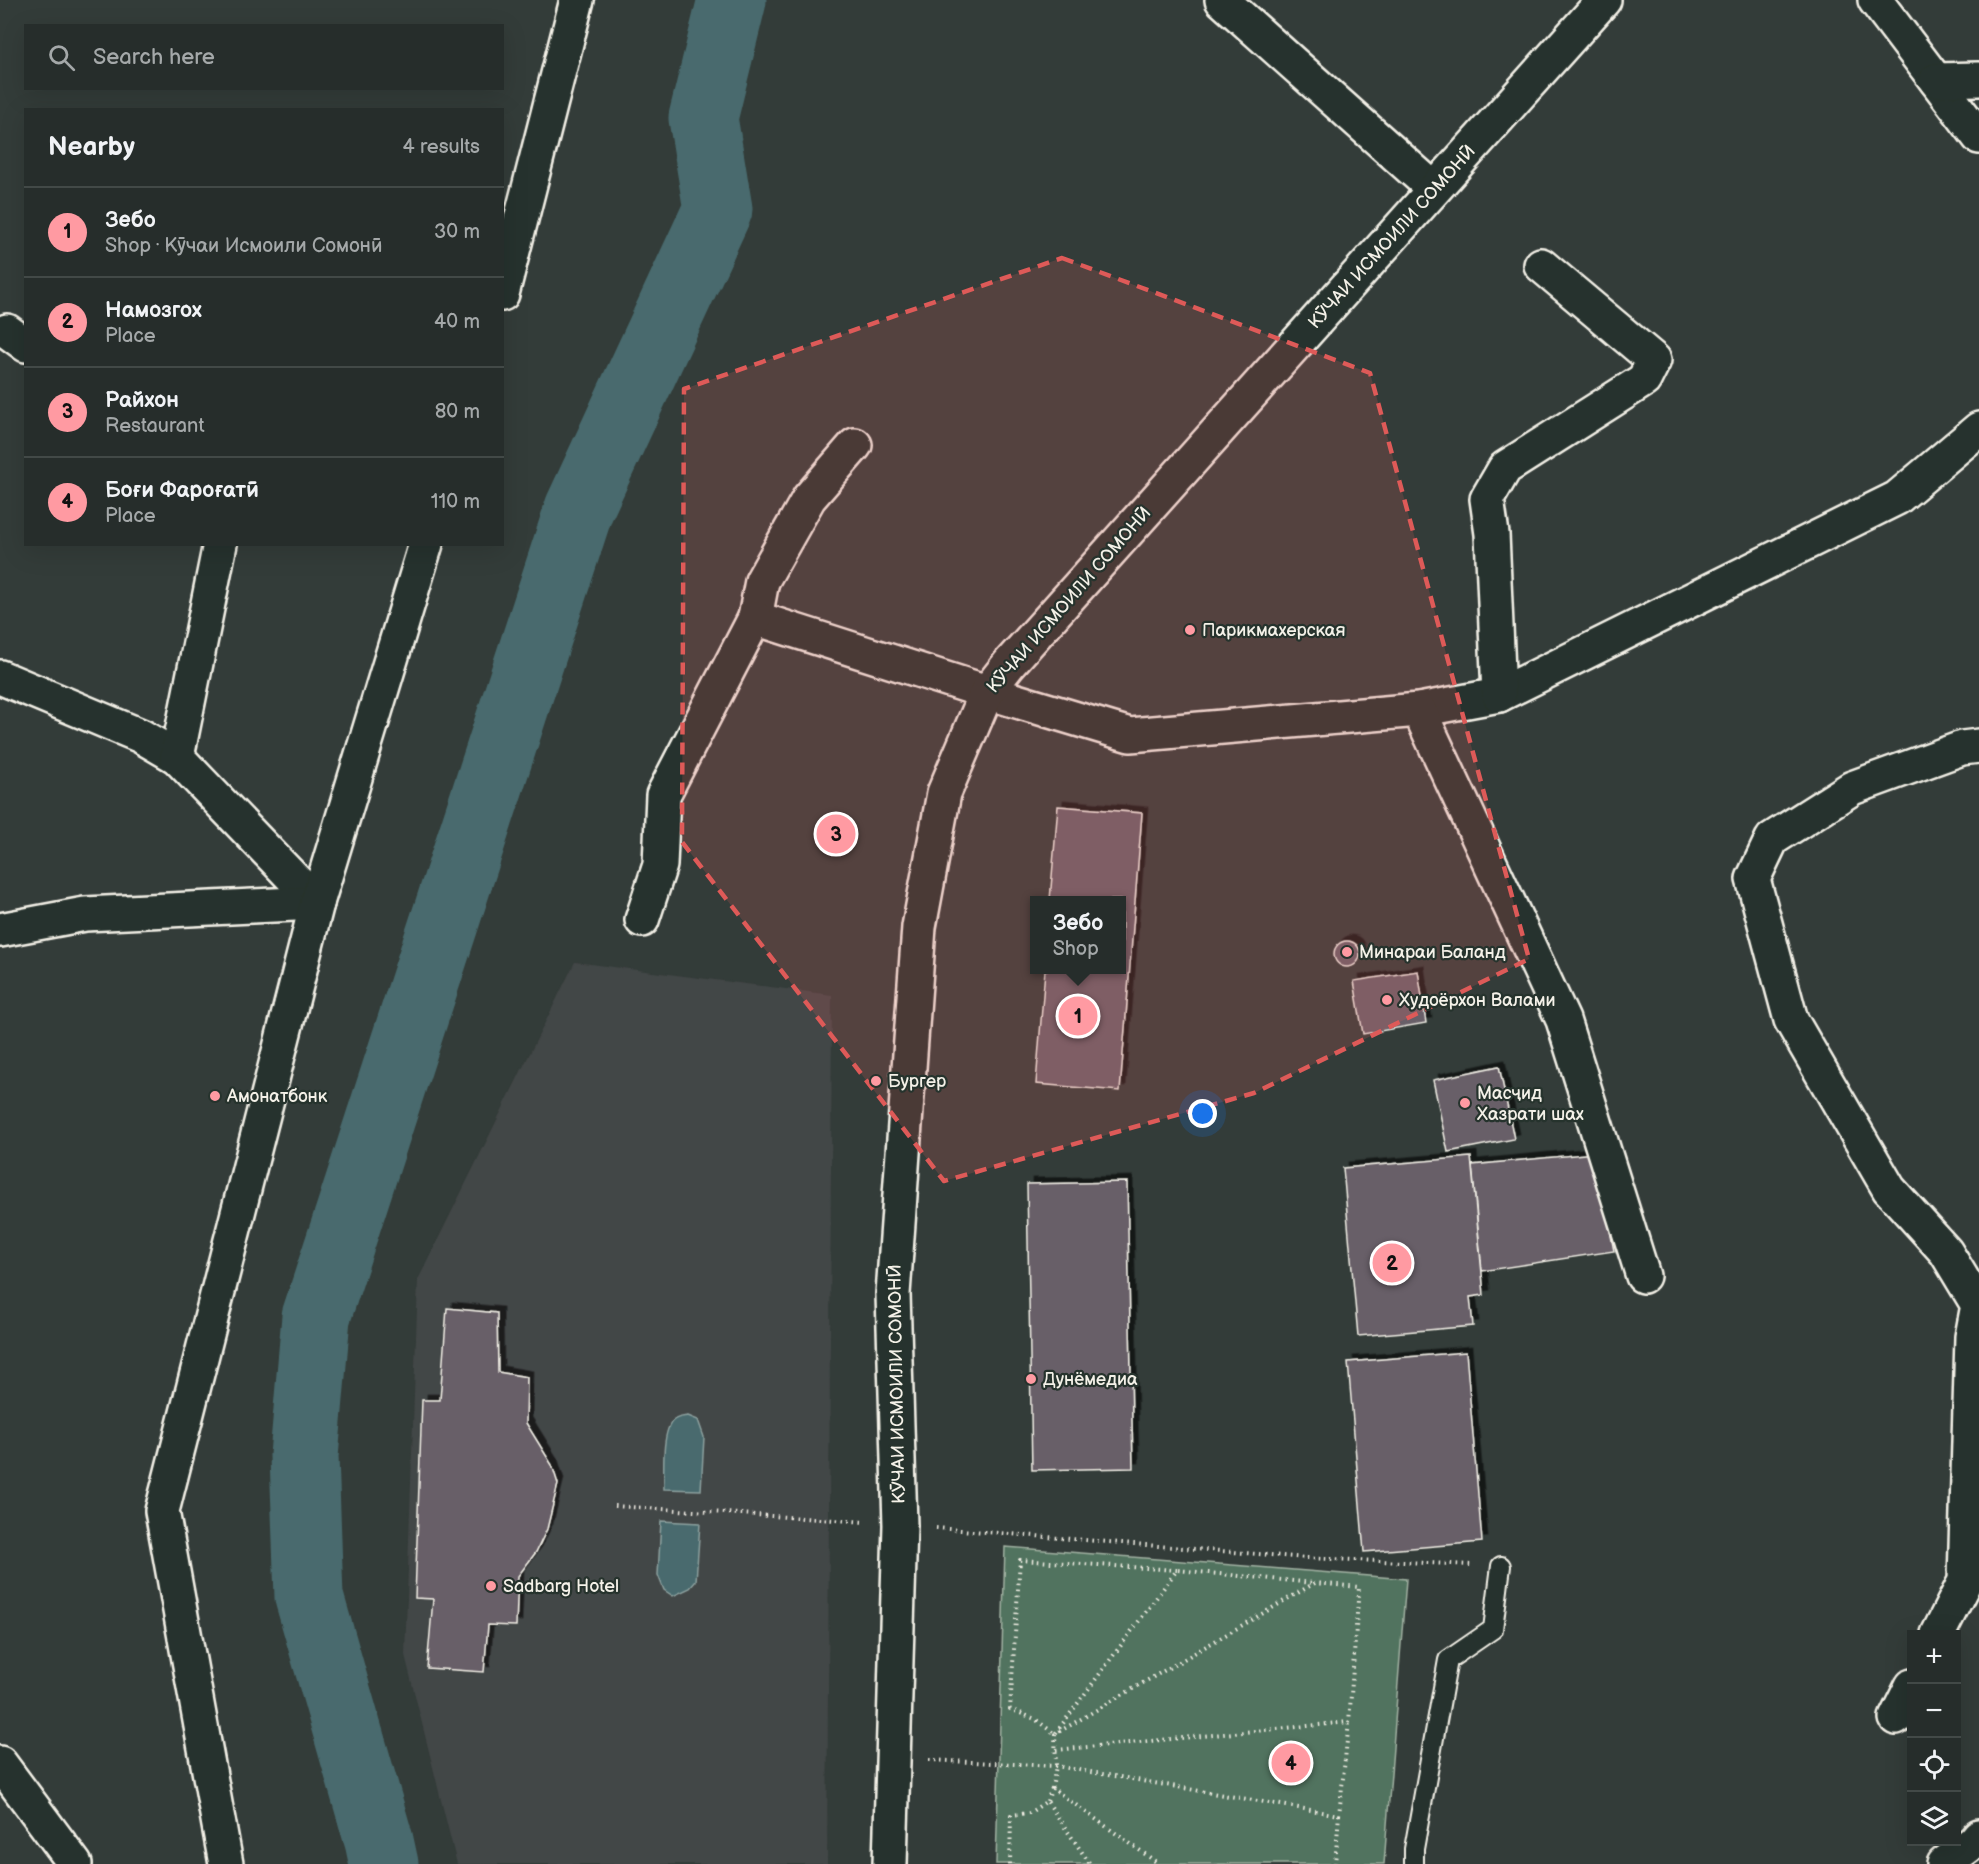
<!DOCTYPE html>
<meta charset="utf-8">
<style>
:root{--surface:#262d2b;--page:#2e3533;--text:#f1f3f6;--muted:#a4a8a9;--line:#424947;--accent:#ff9aa2}
body{margin:0;font-family:"Balsamiq Sans",sans-serif;background:var(--page);color:var(--text)}
.controls{position:absolute;right:18px;bottom:18px;display:grid;overflow:hidden;border-radius:0px;box-shadow:0 6px 24px #0002}
.controls button{width:54px;height:54px;display:grid;place-items:center;padding:0;border:0;border-bottom:2px solid var(--line);background:var(--surface);color:var(--text);font:30px sans-serif}
.you{position:absolute;left:1203px;top:1114px;width:21px;height:21px;margin:-15px;border:4px solid #fff;border-radius:50%;background:#1a73e8;box-shadow:0 0 0 9px #1a73e833}
.badge{display:grid;place-items:center;width:39px;height:39px;border-radius:50%;background:var(--accent);color:#111;font-size:20px;font-weight:700}
.pin{position:absolute;translate:-50% -50%;border:3px solid #fff;box-shadow:0 2px 6px #0006}
.popup{position:absolute;left:1030px;top:896px;width:96px;height:78px;box-sizing:border-box;display:grid;place-content:center;border-radius:0px;background:var(--surface);filter:drop-shadow(0 2px 4px #0005);font-size:20px;white-space:nowrap;color:var(--muted)}
.popup b{font-size:22px;color:var(--text)}
.popup::after{content:'';position:absolute;left:50%;top:100%;margin-left:-12px;border:12px solid transparent;border-top-color:var(--surface)}
.list{margin:0;padding:0;list-style:none}
h2{display:flex;justify-content:space-between;align-items:center;height:78px;margin:0;padding:0 24px;font-size:26px}
h2 small{font-size:20px;font-weight:400;color:var(--muted)}
.list li{display:grid;grid-template-columns:39px 1fr auto;gap:18px;align-items:center;box-sizing:border-box;height:90px;padding:0 24px;border-top:2px solid var(--line)}
.list b{display:block;font-size:22px;white-space:nowrap}
.list p{margin:0;font-size:20px;white-space:nowrap;color:var(--muted)}
.list em{font-size:20px;font-style:normal;color:var(--muted)}
.icon{flex:none;width:33px;height:33px;fill:none;stroke:currentColor;stroke-width:2;stroke-linecap:round;stroke-linejoin:round}
.map{position:relative;flex:none;width:1979px;height:1864px;overflow:hidden}
.search{position:absolute;background:var(--surface);box-shadow:0 6px 24px #0002;left:24px;top:24px;width:480px;height:66px;display:flex;align-items:center;gap:15px;box-sizing:border-box;padding:0 21px;border-radius:0px;color:var(--muted);font-size:22px}
.panel{position:absolute;background:var(--surface);box-shadow:0 6px 24px #0002;left:24px;top:108px;width:480px;height:438px;border-radius:0px}
.map>svg:first-child{display:block}
.built{fill:#434647}
.green{fill:#51735e;stroke:#a2b2a3;stroke-width:1.5}
.water{fill:#486b6e;stroke:#8da19f;stroke-width:1.5}
.lines{fill:none;stroke-linecap:round;stroke-linejoin:round}
.river{stroke:#486b6e;stroke-width:69}
.building{fill:#675f67;stroke:#f4f1e8;stroke-width:1.5;filter:url(#shadow)}
.lane-casing{stroke:#f4f1e8;stroke-width:22}
.street-casing{stroke:#f4f1e8;stroke-width:38}
.primary-casing{stroke:#f4f1e8;stroke-width:38}
.path{stroke:#f4f1e8;stroke-width:4;stroke-dasharray:1.5 4.5;stroke-linecap:butt}
.lane{stroke:#26332d;stroke-width:18}
.street{stroke:#26332d;stroke-width:33}
.primary{stroke:#26332d;stroke-width:33}
.marked{fill:#de5a58;fill-opacity:0.2;stroke:#de5a58;stroke-width:4.5;stroke-dasharray:12 8;stroke-linejoin:round}
.poi-dot{fill:#ff9aa2;stroke:#26332d;stroke-width:2}
.labels{text-anchor:middle;dominant-baseline:central;stroke-width:4.5;stroke-linejoin:round;paint-order:stroke}
.street-label{font-size:18px;fill:#f4f1e8;stroke:#26332d}
.poi-label{font-size:18px;fill:#f4f1e8;stroke:#26332d;text-anchor:start}
</style>
<div class="map">
<svg width="1979" height="1864" viewBox="0 0 1979 1864">
<defs>
<filter id="shadow"><feDropShadow dx="5.5" dy="-5.5" stdDeviation="0" flood-color="#0009"/></filter>
</defs>
<rect width="100%" height="100%" fill="#333c39"/>
<filter id="ink" filterUnits="userSpaceOnUse"><feTurbulence type="fractalNoise" baseFrequency=".0167" numOctaves="2"/><feDisplacementMap in="SourceGraphic" scale="12" xChannelSelector="R" yChannelSelector="G"/><feConvolveMatrix kernelMatrix="1 2 1 2 8 2 1 2 1" color-interpolation-filters="sRGB"/></filter>
<g filter="url(#ink)">
<polygon class="built" points="575,962 832,995 827,1864 457,1864 405,1655 418,1280"/>
<polygon class="green" points="1005,1547 1406,1579 1384,1864 996,1864"/>
<g class="water">
<path d="M688,1416L698,1420L704,1437L701,1490L664,1489C664,1473 661,1429 674,1420C678,1417 683,1417 688,1416Z"/>
<polygon points="661,1521 700,1523 696,1581 690,1588 673,1596 664,1590 658,1575"/>
</g>
<g class="lines">
<polyline class="river" points="384,1864 379,1841 309,1597 304,1456 316,1317 579,509 718,209 703,118 732,0"/>
</g>
<g class="building">
<polygon points="1058,806 1142,813 1120,1091 1036,1084 1045,970 1122,970 1122,900 1050,900"/>
<circle cx="1347" cy="954" r="13"/>
<polygon points="1418,971 1426,1023 1363,1034 1354,981"/>
<polygon points="1499,1066 1514,1139 1448,1152 1433,1080"/>
<polygon points="1595,1153 1614,1251 1482,1271 1472,1165"/>
<polygon points="1471,1157 1484,1295 1470,1297 1473,1326 1358,1336 1343,1168"/>
<polygon points="1127,1182 1133,1468 1032,1470 1027,1184"/>
<polygon points="447,1308 497,1313 498,1372 527,1377 526,1423 552,1465 558,1484 547,1529 536,1552 518,1576 516,1626 488,1625 484,1672 427,1668 433,1599 415,1598 422,1400 440,1400"/>
<polygon points="1466,1352 1482,1542 1364,1552 1348,1362"/>
</g>
<g class="lines">
<g class="lane-casing">
<polyline id="lane" points="1414,1864 1414,1849 1448,1660 1493,1629 1501,1566"/>
</g>
<g class="street-casing">
<g id="street">
<polyline points="1222,0 1434,189"/>
<polyline points="1875,0 1979,137"/>
<polyline points="1936,80 1979,79"/>
<polyline points="502,294 577,0"/>
<polyline points="7,331 26,345"/>
<polyline points="855,445 809,498 762,581 755,618 987,692 1130,735 1419,710 1499,695 1897,498 1979,429"/>
<polyline points="0,677 141,736 177,757 317,903"/>
<polyline points="1499,695 1492,534 1487,499 1505,468 1644,380 1654,360 1541,265"/>
<polyline points="1419,710 1563,1020 1643,1276"/>
<polyline points="177,757 220,544"/>
<polyline points="642,920 660,865 663,795 755,618"/>
<polyline points="0,930 85,914 317,903"/>
<polyline points="1938,1634 1965,1581 1972,1337 1978,1305 1946,1252 1889,1189 1791,1020 1753,879 1772,839 1852,788 1962,748 1979,746"/>
<polyline points="1896,1718 1912,1686"/>
<polyline points="0,1763 75,1864"/>
<polyline points="226,1864 162,1511 317,903 426,544"/>
<polyline points="1944,1864 1974,1842 1979,1836"/>
</g>
</g>
<g class="primary-casing">
<polyline id="primary" points="890,1864 900,1525 893,1294 919,927 944,793 987,692 1009,664 1604,0"/>
</g>
<g class="path">
<polyline points="615,1506 866,1522"/>
<polyline points="936,1528 1307,1558 1473,1565"/>
<polyline points="1177,1570 1020,1560 1010,1709 1035,1719 1055,1734 1177,1570 1314,1583"/>
<polyline points="1056,1750 1349,1722 1359,1587 1315,1583 1055,1734 1056,1766 1052,1788 1159,1864"/>
<polyline points="929,1760 1056,1766 1339,1815 1335,1864"/>
<polyline points="1047,1801 1052,1788"/>
<polyline points="1339,1815 1349,1722"/>
<polyline points="1010,1864 1011,1815 1029,1813 1047,1801 1090,1864"/>
</g>
<use href="#lane" class="lane"/>
<use href="#street" class="street"/>
<use href="#primary" class="primary"/>
</g>
</g>
<path class="marked" d="M1062,258L1370,373L1529,959L1254,1093L944,1181L682,842L684,389Z"/>
<g class="poi-dot">
<circle cx="1190" cy="630" r="6"/>
<circle cx="1347" cy="952" r="6"/>
<circle cx="1387" cy="1000" r="6"/>
<circle cx="876" cy="1081" r="6"/>
<circle cx="215" cy="1096" r="6"/>
<circle cx="1465" cy="1103" r="6"/>
<circle cx="1031" cy="1379" r="6"/>
<circle cx="491" cy="1586" r="6"/>
</g>
<g class="labels">
<g class="street-label">
<text transform="translate(1392 237) rotate(-48)">КӮЧАИ ИСМОИЛИ СОМОНӢ</text>
<text transform="translate(1069 600) rotate(-49)">КӮЧАИ ИСМОИЛИ СОМОНӢ</text>
<text transform="translate(897 1384) rotate(-91)">КӮЧАИ ИСМОИЛИ СОМОНӢ</text>
</g>
<g class="poi-label">
<text x="1202" y="630">Парикмахерская</text>
<text x="1359" y="952">Минараи Баланд</text>
<text x="1399" y="1000">Худоёрхон Валами</text>
<text x="888" y="1081">Бургер</text>
<text x="1477" y="1093">Масҷид<tspan x="1477" dy="21">Хазрати шах</tspan></text>
<text x="227" y="1096">Амонатбонк</text>
<text x="1043" y="1379">Дунёмедиа</text>
<text x="503" y="1586">Sadbarg Hotel</text>
</g>
</g>
</svg>
<div class="controls">
<button>+</button>
<button>−</button>
<button><svg class="icon" aria-label="locate" viewBox="0 0 24 24"><circle cx="12" cy="12" r="6"/><path d="M12 2v4M12 18v4M2 12h4M18 12h4"/></svg></button>
<button><svg class="icon" aria-label="layers" viewBox="0 0 24 24"><path d="M12 4l9 5-9 5-9-5zM3 14l9 5 9-5"/></svg></button>
</div>
<div class="you"></div>
<div class="pin badge" style="left:1078px;top:1016px">1</div>
<div class="popup"><b>Зебо</b>Shop</div>
<div class="pin badge" style="left:1392px;top:1263px">2</div>
<div class="pin badge" style="left:836px;top:834px">3</div>
<div class="pin badge" style="left:1291px;top:1763px">4</div>
<div class="search"><svg class="icon" aria-label="search" viewBox="0 0 24 24"><circle cx="10" cy="10" r="6"/><path d="M15 15l6 6"/></svg>Search here</div>
<section class="panel">
<h2>Nearby<small>4 results</small></h2>
<ul class="list">
<li><span class="badge">1</span><div><b>Зебо</b><p>Shop · Кӯчаи Исмоили Сомонӣ</p></div><em>30 m</em></li>
<li><span class="badge">2</span><div><b>Намозгох</b><p>Place</p></div><em>40 m</em></li>
<li><span class="badge">3</span><div><b>Райхон</b><p>Restaurant</p></div><em>80 m</em></li>
<li><span class="badge">4</span><div><b>Боғи Фароғатӣ</b><p>Place</p></div><em>110 m</em></li>
</ul>
</section>
</div>
